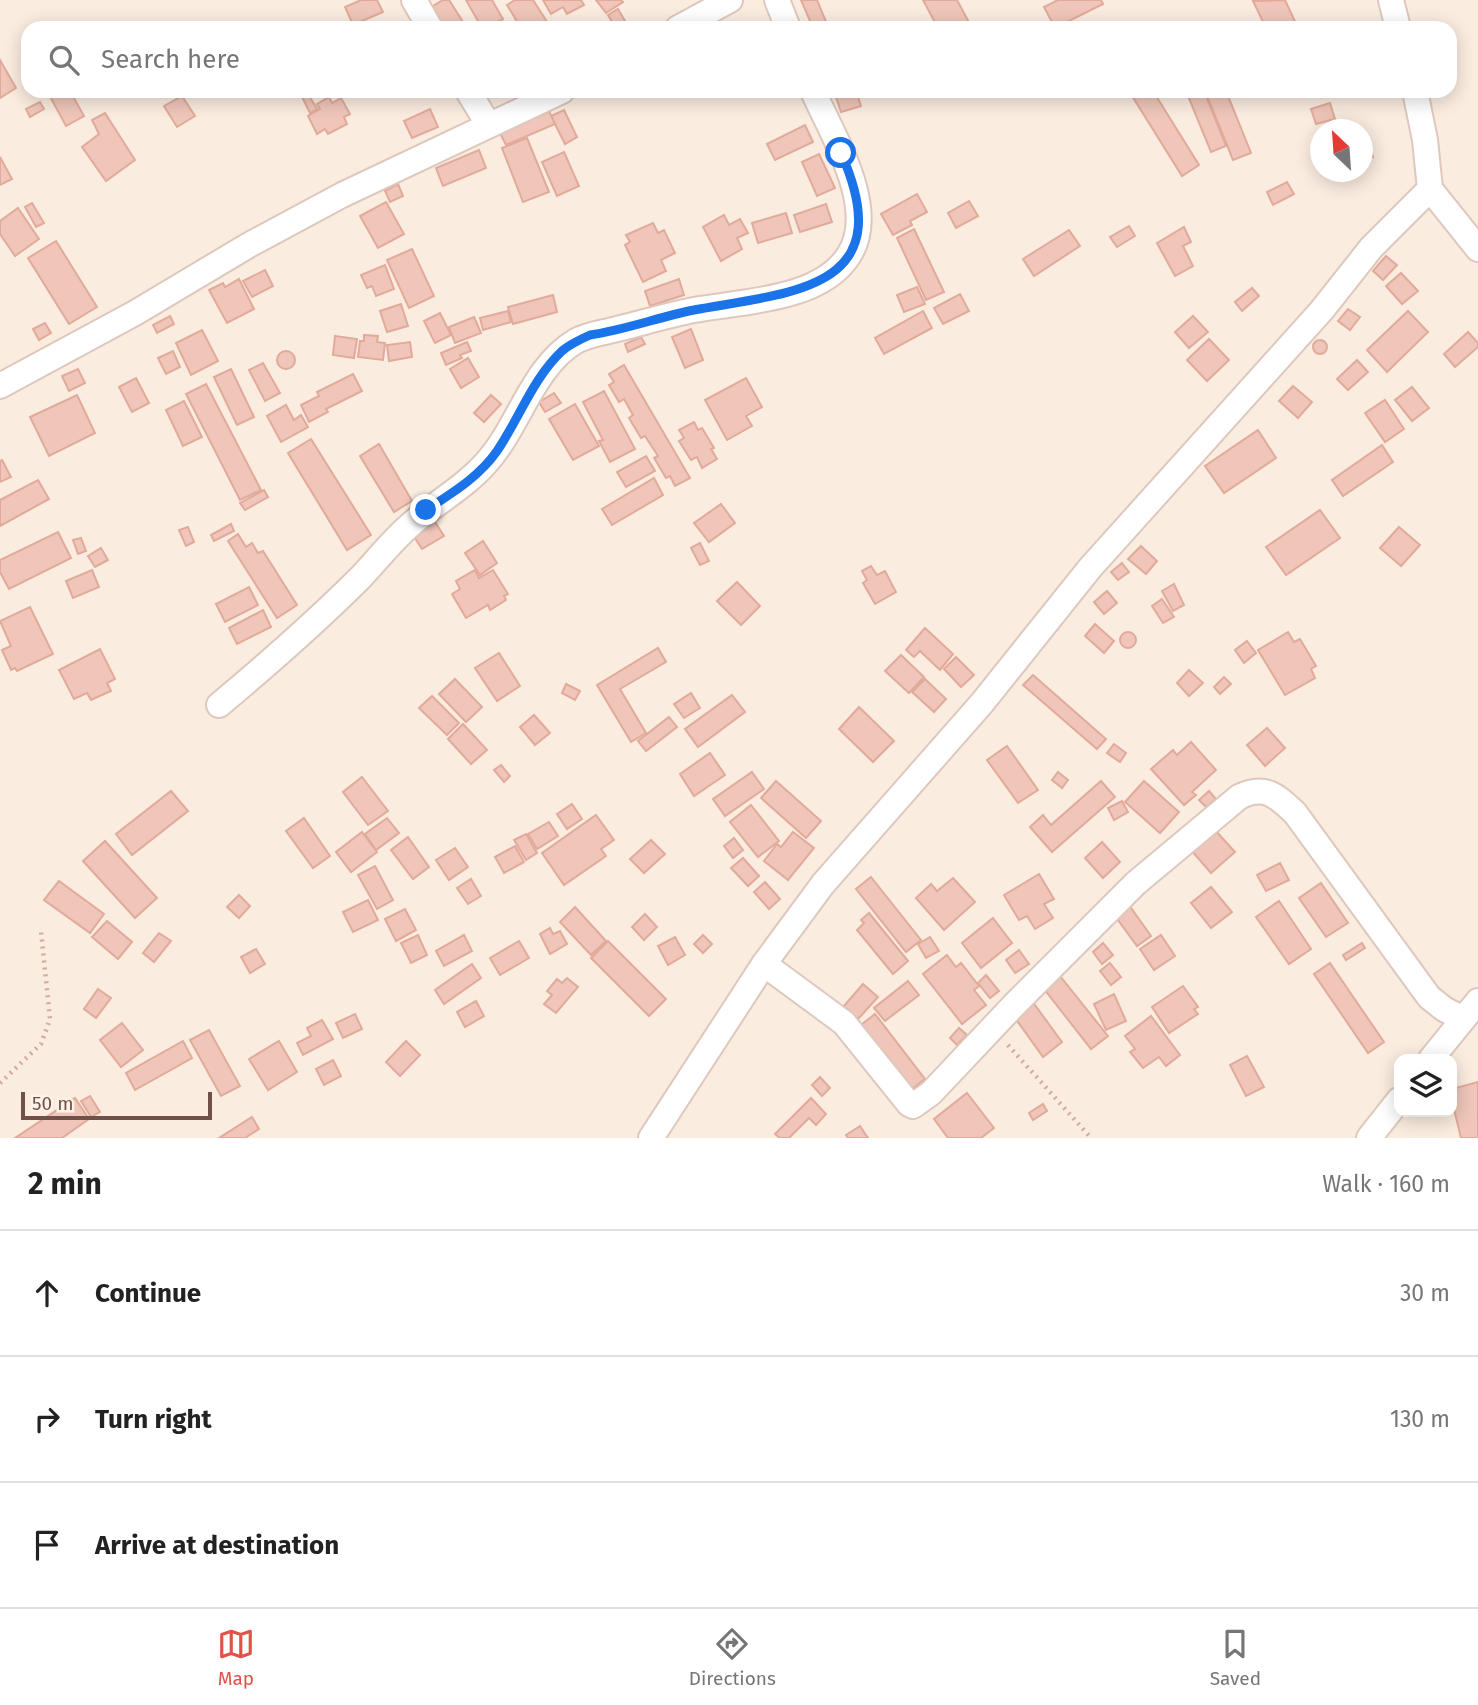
<!DOCTYPE html>
<meta charset="utf-8">
<style>
:root{--surface:#fff;--page:#f2f2f2;--text:#222;--muted:#767676;--line:#e0e0e0;--accent:#e15349}
body{margin:0;font-family:"Fira Sans",sans-serif;background:var(--page);color:var(--text)}
.controls{position:absolute;right:21px;bottom:21px;display:grid;overflow:hidden;border-radius:14px;box-shadow:0 4px 18px #0003}
.controls button{width:63px;height:63px;display:grid;place-items:center;padding:0;border:0;border-bottom:2px solid var(--line);background:var(--surface);color:var(--text);font:35px sans-serif}
.compass{position:absolute;left:1310px;top:119px;width:63px;height:63px;border-radius:50%;background:var(--surface);box-shadow:0 4px 18px #0003;rotate:335deg}
.scale{position:absolute;left:21px;bottom:18px;width:191px;box-sizing:border-box;padding-left:7px;border:4px solid #705149;border-top:0;font-size:19px;line-height:24px;white-space:nowrap;color:#705149;-webkit-text-stroke:5px #fef1e6;paint-order:stroke}
.stop{position:absolute;width:21px;height:21px;margin:-16px;border:5px solid #1a73e8;border-radius:50%;background:#fff}
.stop.end{background:#1a73e8;border-color:#fff;box-shadow:0 2px 7px #0008}
.list{margin:0;padding:0;list-style:none}
h2{display:flex;justify-content:space-between;align-items:center;height:91px;margin:0;padding:0 28px;font-size:30px}
h2 small{font-size:23px;font-weight:400;color:var(--muted)}
.list li{display:grid;grid-template-columns:46px 1fr auto;gap:21px;align-items:center;box-sizing:border-box;height:126px;padding:0 28px;border-top:2px solid var(--line)}
.list b{display:block;font-size:26px;white-space:nowrap}
.list em{font-size:23px;font-style:normal;color:var(--muted)}
.icon{flex:none;width:38px;height:38px;fill:none;stroke:currentColor;stroke-width:2;stroke-linecap:round;stroke-linejoin:round}
.map{position:relative;flex:none;width:1478px;height:1138px;overflow:hidden}
.search{position:absolute;background:var(--surface);box-shadow:0 4px 18px #0003;left:21px;right:21px;top:21px;height:77px;display:flex;align-items:center;gap:18px;box-sizing:border-box;padding:0 24px;border-radius:21px;color:var(--muted);font-size:26px}
.sheet{height:469px;background:var(--surface)}
nav{display:flex;justify-content:space-around;align-items:center;box-sizing:border-box;height:98px;border-top:2px solid var(--line);background:var(--surface);font-size:19px;color:var(--muted)}
nav a{display:grid;justify-items:center;gap:4px}
nav .on{color:var(--accent)}
.map>svg:first-child{display:block}
.building{fill:#efc6b9;stroke:#e1aa9a;stroke-width:2}
.lines{fill:none;stroke-linecap:round;stroke-linejoin:round}
.street-casing{stroke:#dec8bd;stroke-width:28}
.path{stroke:#d3aa9d;stroke-width:4.5;stroke-dasharray:2 5;stroke-linecap:butt}
.street{stroke:#fff;stroke-width:24}
.route{stroke:#1a73e8;stroke-width:9}
</style>
<div class="map">
<svg width="1478" height="1138" viewBox="0 0 1478 1138">
<rect width="100%" height="100%" fill="#fbece0"/>
<g class="building">
<polygon points="361,0 377,0 383,12 353,25 345,7"/>
<polygon points="443,0 449,0 467,28 440,28 428,9"/>
<polygon points="466,0 492,0 503,19 486,28 482,28"/>
<polygon points="515,0 533,0 551,28 521,28 507,5"/>
<polygon points="543,0 581,0 584,5 567,14 563,7 551,14"/>
<polygon points="596,0 621,0 623,2 606,13"/>
<polygon points="801,0 817,0 827,24 813,28"/>
<polygon points="923,0 957,0 972,28 938,28"/>
<polygon points="1058,0 1101,0 1103,4 1055,28 1044,7"/>
<polygon points="1285,0 1298,28 1266,28 1253,1"/>
<polygon points="618,9 625,21 615,27 608,15"/>
<polygon points="0,60 16,88 0,98"/>
<polygon points="47,91 70,91 84,116 66,126"/>
<polygon points="834,91 856,91 861,106 841,112"/>
<polygon points="1129,91 1153,91 1199,165 1182,176"/>
<polygon points="1186,91 1204,91 1226,146 1211,152"/>
<polygon points="1205,91 1226,91 1251,153 1233,160"/>
<polygon points="308,94 317,109 310,113 302,97"/>
<polygon points="182,96 195,116 177,127 164,106"/>
<polygon points="329,97 332,103 341,98 350,114 344,117 347,124 328,134 325,129 317,134 308,116 320,109 317,104"/>
<polygon points="40,102 44,109 30,117 26,109"/>
<polygon points="1330,103 1335,119 1316,124 1311,109"/>
<polygon points="430,109 438,127 412,138 404,121"/>
<polygon points="564,110 577,137 565,144 551,116"/>
<polygon points="549,111 555,124 506,145 500,133"/>
<polygon points="105,113 135,160 106,181 82,147 99,134 92,120"/>
<polygon points="805,125 813,142 775,160 767,144"/>
<polygon points="1365,133 1373,157 1362,160 1362,134"/>
<polygon points="527,138 549,192 523,202 502,148"/>
<polygon points="479,150 486,168 443,186 436,168"/>
<polygon points="564,152 579,186 557,196 542,162"/>
<polygon points="819,154 835,188 817,196 802,162"/>
<polygon points="0,157 12,179 0,185"/>
<polygon points="1287,182 1294,194 1273,205 1267,192"/>
<polygon points="398,184 403,196 390,202 385,191"/>
<polygon points="917,194 927,212 910,221 912,225 893,235 881,214"/>
<polygon points="969,201 978,216 956,228 948,213"/>
<polygon points="386,202 404,234 378,248 360,216"/>
<polygon points="32,203 44,223 36,227 25,207"/>
<polygon points="826,204 832,222 800,232 794,215"/>
<polygon points="18,208 39,239 15,256 0,234 0,221"/>
<polygon points="786,213 792,233 758,243 752,223"/>
<polygon points="724,215 729,225 740,219 748,233 737,238 742,249 721,261 703,227"/>
<polygon points="653,223 658,233 664,230 675,253 661,260 666,271 643,282 625,245 630,242 626,235"/>
<polygon points="1129,226 1135,236 1117,247 1110,237"/>
<polygon points="1184,227 1191,242 1183,246 1193,266 1175,276 1157,243"/>
<polygon points="914,229 944,292 926,300 897,238"/>
<polygon points="1069,230 1080,246 1034,276 1023,259"/>
<polygon points="56,241 97,307 69,324 28,258"/>
<polygon points="412,249 434,296 409,308 387,260"/>
<polygon points="1386,256 1397,265 1383,280 1373,271"/>
<polygon points="385,265 394,289 376,296 372,286 367,288 361,275"/>
<polygon points="265,270 273,286 252,297 243,281"/>
<polygon points="1401,273 1418,291 1402,304 1386,286"/>
<polygon points="239,279 254,309 227,323 209,290 223,283 225,287"/>
<polygon points="679,279 684,295 650,306 645,291"/>
<polygon points="917,287 925,304 904,312 897,295"/>
<polygon points="1252,288 1259,296 1242,311 1235,302"/>
<polygon points="960,294 969,311 943,324 934,308"/>
<polygon points="553,295 557,312 513,324 508,307"/>
<polygon points="401,304 408,326 387,332 380,311"/>
<polygon points="1348,309 1360,317 1350,330 1338,321"/>
<polygon points="508,311 511,322 483,330 480,318"/>
<polygon points="923,311 932,328 884,354 875,338"/>
<polygon points="1408,311 1428,332 1387,372 1367,350"/>
<polygon points="440,313 451,335 435,343 424,321"/>
<polygon points="170,316 174,324 157,333 153,325"/>
<polygon points="1193,316 1208,332 1189,348 1175,332"/>
<polygon points="474,317 481,333 455,343 449,327"/>
<polygon points="45,323 51,333 39,340 33,329"/>
<polygon points="691,329 703,360 685,368 672,337"/>
<polygon points="202,330 218,361 191,375 176,343"/>
<polygon points="1468,332 1478,343 1478,347 1455,367 1444,354"/>
<polygon points="364,335 378,336 377,342 385,343 383,360 358,357 360,341 364,341"/>
<polygon points="335,336 357,339 354,358 333,355"/>
<polygon points="641,337 645,344 628,352 625,344"/>
<polygon points="1209,339 1229,360 1207,381 1187,360"/>
<circle cx="1320" cy="347" r="7"/>
<polygon points="410,342 412,357 389,361 387,345"/>
<polygon points="467,342 471,351 460,355 462,358 446,365 441,353"/>
<polygon points="173,351 180,367 166,374 158,358"/>
<circle cx="286" cy="360" r="9"/>
<polygon points="468,358 479,377 461,388 450,369"/>
<polygon points="1357,360 1368,372 1348,390 1337,379"/>
<polygon points="263,363 280,393 265,401 249,370"/>
<polygon points="624,365 690,478 675,486 670,476 666,478 654,458 658,456 645,436 641,438 629,418 633,415 624,399 619,402 609,385 614,382 609,374"/>
<polygon points="78,369 85,383 69,391 62,376"/>
<polygon points="231,369 254,417 237,425 214,377"/>
<polygon points="353,374 362,391 326,409 328,412 309,422 301,405 319,396 317,392"/>
<polygon points="136,378 149,403 132,412 119,387"/>
<polygon points="746,378 762,407 746,416 752,426 727,440 705,400"/>
<polygon points="206,384 261,490 240,500 186,394"/>
<polygon points="1293,386 1312,402 1298,418 1279,401"/>
<polygon points="1412,387 1429,408 1412,421 1395,400"/>
<polygon points="604,391 635,449 610,462 599,441 603,440 583,402"/>
<polygon points="554,393 561,403 545,412 539,402"/>
<polygon points="77,395 95,433 49,456 30,417"/>
<polygon points="491,395 501,404 484,422 474,413"/>
<polygon points="1385,400 1404,429 1385,442 1365,413"/>
<polygon points="184,401 202,437 183,446 166,410"/>
<polygon points="575,404 599,446 573,460 549,419"/>
<polygon points="286,405 294,420 301,415 308,427 281,442 267,416"/>
<polygon points="694,422 698,430 702,428 714,448 711,449 717,459 702,468 697,457 691,460 679,441 684,438 679,430"/>
<polygon points="1258,430 1276,458 1224,493 1205,466"/>
<polygon points="311,439 371,535 347,550 288,453"/>
<polygon points="379,444 412,501 394,512 360,456"/>
<polygon points="1382,445 1393,462 1343,496 1332,480"/>
<polygon points="646,456 655,471 626,487 617,472"/>
<polygon points="2,460 11,477 0,482 0,461"/>
<polygon points="654,478 663,495 612,525 602,509"/>
<polygon points="38,480 49,499 0,526 0,500"/>
<polygon points="264,490 268,497 245,510 240,503"/>
<polygon points="721,504 735,523 709,542 694,523"/>
<polygon points="1320,510 1340,538 1286,575 1266,547"/>
<polygon points="435,522 444,536 422,549 413,535"/>
<polygon points="231,524 234,531 214,541 211,535"/>
<polygon points="188,527 194,542 186,546 179,530"/>
<polygon points="1399,527 1420,545 1401,566 1380,548"/>
<polygon points="58,532 71,558 9,589 0,572 0,560"/>
<polygon points="238,534 246,547 252,543 258,553 263,551 297,605 277,618 228,541"/>
<polygon points="81,538 86,551 78,554 73,540"/>
<polygon points="483,541 497,563 480,575 465,553"/>
<polygon points="700,543 709,561 700,565 691,548"/>
<polygon points="1141,546 1157,561 1146,574 1128,559"/>
<polygon points="101,548 108,560 95,567 88,556"/>
<polygon points="1122,563 1129,572 1118,580 1111,572"/>
<polygon points="871,566 877,575 885,571 896,592 875,604 863,583 867,580 862,571"/>
<polygon points="92,570 99,587 73,598 66,581"/>
<polygon points="475,570 479,578 493,570 508,594 504,596 506,600 490,610 488,605 466,618 452,594 460,589 456,581"/>
<polygon points="737,582 760,606 741,625 717,601"/>
<polygon points="1174,584 1184,605 1173,611 1162,591"/>
<polygon points="249,587 258,605 225,622 216,604"/>
<polygon points="1107,591 1117,603 1104,614 1094,602"/>
<polygon points="1162,599 1174,617 1163,623 1152,606"/>
<polygon points="30,607 53,654 17,671 15,668 11,670 2,650 11,646 0,621"/>
<polygon points="263,610 271,627 237,644 229,628"/>
<polygon points="1095,624 1114,641 1104,653 1085,636"/>
<polygon points="925,628 953,654 940,670 920,651 914,657 906,650"/>
<polygon points="1288,632 1294,642 1300,639 1316,666 1311,669 1315,678 1285,695 1258,650"/>
<circle cx="1128" cy="640" r="8"/>
<polygon points="1247,641 1256,653 1244,663 1235,650"/>
<polygon points="658,648 666,662 620,689 646,733 631,742 597,685"/>
<polygon points="100,649 115,679 107,683 111,691 91,700 87,693 74,699 59,670"/>
<polygon points="499,653 520,686 497,701 475,668"/>
<polygon points="901,655 924,677 909,693 885,671"/>
<polygon points="956,657 974,675 961,687 944,669"/>
<polygon points="1189,670 1203,683 1189,696 1177,683"/>
<polygon points="1033,675 1106,739 1097,749 1023,685"/>
<polygon points="1224,677 1231,684 1220,694 1214,687"/>
<polygon points="455,679 482,707 466,722 439,694"/>
<polygon points="925,679 946,699 934,712 912,692"/>
<polygon points="566,684 580,691 575,700 562,693"/>
<polygon points="691,693 700,708 684,718 674,704"/>
<polygon points="732,695 745,712 698,747 685,729"/>
<polygon points="432,696 459,723 447,735 419,708"/>
<polygon points="859,707 894,741 873,762 839,729"/>
<polygon points="534,715 550,733 535,745 520,727"/>
<polygon points="669,717 677,727 646,751 638,741"/>
<polygon points="463,724 487,750 471,764 448,739"/>
<polygon points="1267,728 1285,748 1265,766 1247,745"/>
<polygon points="1191,742 1216,770 1192,792 1196,795 1184,805 1151,769 1173,750 1177,755"/>
<polygon points="1114,744 1126,753 1120,762 1107,753"/>
<polygon points="1007,746 1038,790 1018,803 987,760"/>
<polygon points="710,753 725,775 694,796 680,774"/>
<polygon points="501,765 510,776 504,782 494,770"/>
<polygon points="752,772 764,789 725,816 713,799"/>
<polygon points="1058,772 1068,780 1062,788 1052,780"/>
<polygon points="362,777 388,811 368,825 343,792"/>
<polygon points="776,781 821,821 806,838 761,798"/>
<polygon points="1101,781 1115,797 1052,852 1030,827 1043,815 1051,825"/>
<polygon points="1144,781 1179,812 1160,833 1125,802"/>
<polygon points="171,791 188,811 132,855 116,834"/>
<polygon points="1209,791 1216,799 1206,807 1199,800"/>
<polygon points="1122,801 1128,812 1114,820 1108,808"/>
<polygon points="572,804 582,819 567,829 557,814"/>
<polygon points="751,805 779,841 758,857 730,822"/>
<polygon points="596,815 614,840 601,849 606,856 564,885 542,853"/>
<polygon points="304,818 330,856 313,868 286,831"/>
<polygon points="387,818 399,833 376,850 365,834"/>
<polygon points="549,822 558,836 537,849 528,834"/>
<polygon points="1215,830 1235,852 1211,873 1191,850"/>
<polygon points="362,832 377,852 351,872 336,852"/>
<polygon points="793,832 814,848 788,880 764,861 777,844 781,847"/>
<polygon points="526,834 537,853 526,860 514,840"/>
<polygon points="408,837 429,867 413,879 391,850"/>
<polygon points="734,838 743,850 733,858 724,846"/>
<polygon points="651,840 665,854 644,873 630,859"/>
<polygon points="105,841 157,898 135,918 83,861"/>
<polygon points="1102,842 1120,862 1103,878 1085,858"/>
<polygon points="515,846 524,862 504,873 495,857"/>
<polygon points="455,848 468,867 449,880 436,860"/>
<polygon points="743,858 759,876 748,886 731,868"/>
<polygon points="1280,863 1289,880 1266,891 1257,875"/>
<polygon points="375,866 393,900 377,909 358,875"/>
<polygon points="1039,874 1054,899 1044,904 1053,918 1035,929 1027,916 1019,920 1004,895"/>
<polygon points="871,877 921,940 906,952 856,889"/>
<polygon points="953,878 975,902 944,930 916,898 931,884 937,891"/>
<polygon points="471,879 481,896 468,904 457,888"/>
<polygon points="59,881 104,914 90,933 44,900"/>
<polygon points="765,882 780,899 769,909 754,892"/>
<polygon points="1321,883 1348,923 1326,937 1299,898"/>
<polygon points="1211,887 1232,912 1211,928 1191,903"/>
<polygon points="239,895 250,906 239,918 227,907"/>
<polygon points="368,900 378,920 353,932 343,912"/>
<polygon points="1279,901 1311,949 1289,964 1256,917"/>
<polygon points="1129,905 1151,936 1137,946 1115,916"/>
<polygon points="575,907 606,941 591,955 560,922"/>
<polygon points="405,909 416,930 396,941 385,919"/>
<polygon points="869,913 908,961 893,974 857,930 864,923 861,920"/>
<polygon points="645,914 657,927 644,940 632,927"/>
<polygon points="993,918 1012,943 981,968 962,943"/>
<polygon points="107,921 132,942 118,959 92,937"/>
<polygon points="550,928 553,934 560,931 567,944 550,954 540,934"/>
<polygon points="159,933 171,941 154,962 143,953"/>
<polygon points="418,935 427,955 411,963 401,943"/>
<polygon points="464,935 472,951 444,966 436,951"/>
<polygon points="703,935 712,944 703,953 694,944"/>
<polygon points="1161,935 1175,956 1154,970 1140,949"/>
<polygon points="675,937 685,955 668,965 658,946"/>
<polygon points="930,937 939,951 926,958 918,944"/>
<polygon points="519,941 529,958 500,975 490,958"/>
<polygon points="608,941 666,999 649,1016 591,958"/>
<polygon points="1103,943 1113,955 1102,964 1093,952"/>
<polygon points="1362,943 1365,948 1346,960 1343,955"/>
<polygon points="256,949 265,964 250,973 241,957"/>
<polygon points="1019,950 1029,964 1015,973 1006,960"/>
<polygon points="947,955 956,967 961,963 979,986 974,990 986,1005 962,1024 923,974"/>
<polygon points="1110,963 1121,977 1111,985 1100,971"/>
<polygon points="1330,963 1384,1042 1368,1053 1314,974"/>
<polygon points="472,964 481,978 444,1004 435,990"/>
<polygon points="986,975 999,991 990,998 978,983"/>
<polygon points="1060,976 1108,1036 1091,1049 1044,989"/>
<polygon points="567,978 578,987 556,1013 544,1004 552,995 547,991 557,979 562,983"/>
<polygon points="908,981 919,995 885,1021 874,1008"/>
<polygon points="863,984 878,997 858,1019 843,1007"/>
<polygon points="1183,986 1198,1007 1194,1009 1198,1014 1169,1033 1152,1007"/>
<polygon points="98,989 111,998 96,1018 84,1009"/>
<polygon points="1114,994 1126,1021 1106,1030 1094,1004"/>
<polygon points="476,1001 484,1016 465,1027 457,1012"/>
<polygon points="1032,1001 1062,1042 1043,1057 1013,1015"/>
<polygon points="355,1014 362,1029 343,1038 336,1023"/>
<polygon points="875,1014 925,1079 911,1090 861,1025"/>
<polygon points="1151,1016 1180,1055 1166,1066 1159,1057 1143,1068 1130,1052 1135,1049 1125,1036"/>
<polygon points="322,1020 333,1039 303,1055 297,1043 311,1036 307,1028"/>
<polygon points="122,1023 143,1050 121,1067 100,1040"/>
<polygon points="959,1028 967,1035 957,1045 950,1038"/>
<polygon points="209,1030 240,1086 221,1096 190,1040"/>
<polygon points="183,1041 192,1058 135,1090 126,1073"/>
<polygon points="279,1041 297,1072 268,1090 249,1059"/>
<polygon points="406,1041 420,1055 400,1076 386,1062"/>
<polygon points="1247,1056 1264,1087 1246,1096 1230,1065"/>
<polygon points="333,1060 341,1076 324,1085 316,1069"/>
<polygon points="820,1077 830,1088 822,1096 812,1085"/>
<polygon points="1478,1082 1478,1138 1461,1138 1452,1101 1452,1089"/>
<polygon points="967,1093 994,1128 981,1138 948,1138 934,1119"/>
<polygon points="90,1096 100,1112 91,1117 81,1101"/>
<polygon points="75,1098 89,1119 62,1138 15,1138"/>
<polygon points="811,1098 826,1114 816,1125 809,1118 789,1138 780,1138 775,1134"/>
<polygon points="1043,1104 1047,1111 1033,1120 1029,1113"/>
<polygon points="252,1117 259,1129 245,1138 219,1138"/>
<polygon points="860,1126 868,1138 848,1138 846,1135"/>
</g>
<g class="lines">
<g class="street-casing">
<g id="street">
<polyline points="414,0 430,28"/>
<polyline points="777,0 788,28"/>
<polyline points="1391,0 1398,28"/>
<polyline points="678,28 730,0"/>
<polyline points="468,91 488,124"/>
<polyline points="1430,189 1478,249"/>
<polyline points="0,386 135,313 249,245 342,195 562,91"/>
<path d="M219,705C268,664 316,622 361,577C377,560 391,542 408,527C433,504 463,489 486,463C519,427 532,367 576,341C589,334 603,333 617,329C642,323 668,315 694,310C742,301 820,301 849,255C879,208 832,135 813,91"/>
<path d="M764,964L844,1023L909,1104L913,1106L931,1093L1014,1005L1136,883L1239,797C1264,784 1276,795 1295,813L1429,997L1444,1009L1463,1019"/>
<polyline points="1431,1059 1478,1001"/>
<polyline points="651,1138 764,964 823,884 982,703 1090,568 1322,310 1371,248 1430,189 1425,140 1415,91"/>
<polyline points="1369,1138 1399,1100"/>
</g>
</g>
<g class="path">
<polyline points="1008,1045 1091,1138"/>
<polyline points="0,1083 41,1044 50,1019 41,931"/>
</g>
<use href="#street" class="street"/>
</g>
<g class="lines">
<path class="route" d="M426,510C452,493 479,477 497,451C519,419 533,378 562,351C570,344 581,339 590,335C625,330 659,317 694,310C792,292 902,290 841,153"/>
</g>
</svg>
<div class="controls">
<button><svg class="icon" aria-label="layers" viewBox="0 0 24 24"><path d="M12 4l9 5-9 5-9-5zM3 14l9 5 9-5"/></svg></button>
</div>
<svg class="compass" viewBox="-18 -18 36 36"><path d="M0-13l5 13h-10z" fill="#e53935"/><path d="M0 13l5-13h-10z" fill="#767676"/></svg>
<div class="scale">50 m</div>
<div class="stop" style="left:841px;top:153px"></div>
<div class="stop end" style="left:426px;top:510px"></div>
<div class="search"><svg class="icon" aria-label="search" viewBox="0 0 24 24"><circle cx="10" cy="10" r="6"/><path d="M15 15l6 6"/></svg>Search here</div>
</div>
<section class="sheet">
<h2>2 min<small>Walk · 160 m</small></h2>
<ul class="list">
<li><svg class="icon" aria-label="ahead" viewBox="0 0 24 24"><path d="M12 20V5M6 11l6-6 6 6"/></svg><div><b>Continue</b></div><em>30 m</em></li>
<li><svg class="icon" aria-label="right" viewBox="0 0 24 24"><path d="M7 20v-9h11M14 6l5 5-5 5"/></svg><div><b>Turn right</b></div><em>130 m</em></li>
<li><svg class="icon" aria-label="arrive" viewBox="0 0 24 24"><path d="M6 21V4h12l-3 4 3 4H6"/></svg><div><b>Arrive at destination</b></div></li>
</ul>
</section>
<nav>
<a class="on"><svg class="icon" aria-label="map" viewBox="0 0 24 24"><path d="M3 6l6-2 6 2 6-2v14l-6 2-6-2-6 2zM9 4v14M15 6v14"/></svg>Map</a>
<a><svg class="icon" aria-label="directions" viewBox="0 0 24 24"><path d="M12 3l9 9-9 9-9-9zM9 14v-3h6M13 9l2 2-2 2"/></svg>Directions</a>
<a><svg class="icon" aria-label="saved" viewBox="0 0 24 24"><path d="M7 4h10v16l-5-4-5 4z"/></svg>Saved</a>
</nav>
